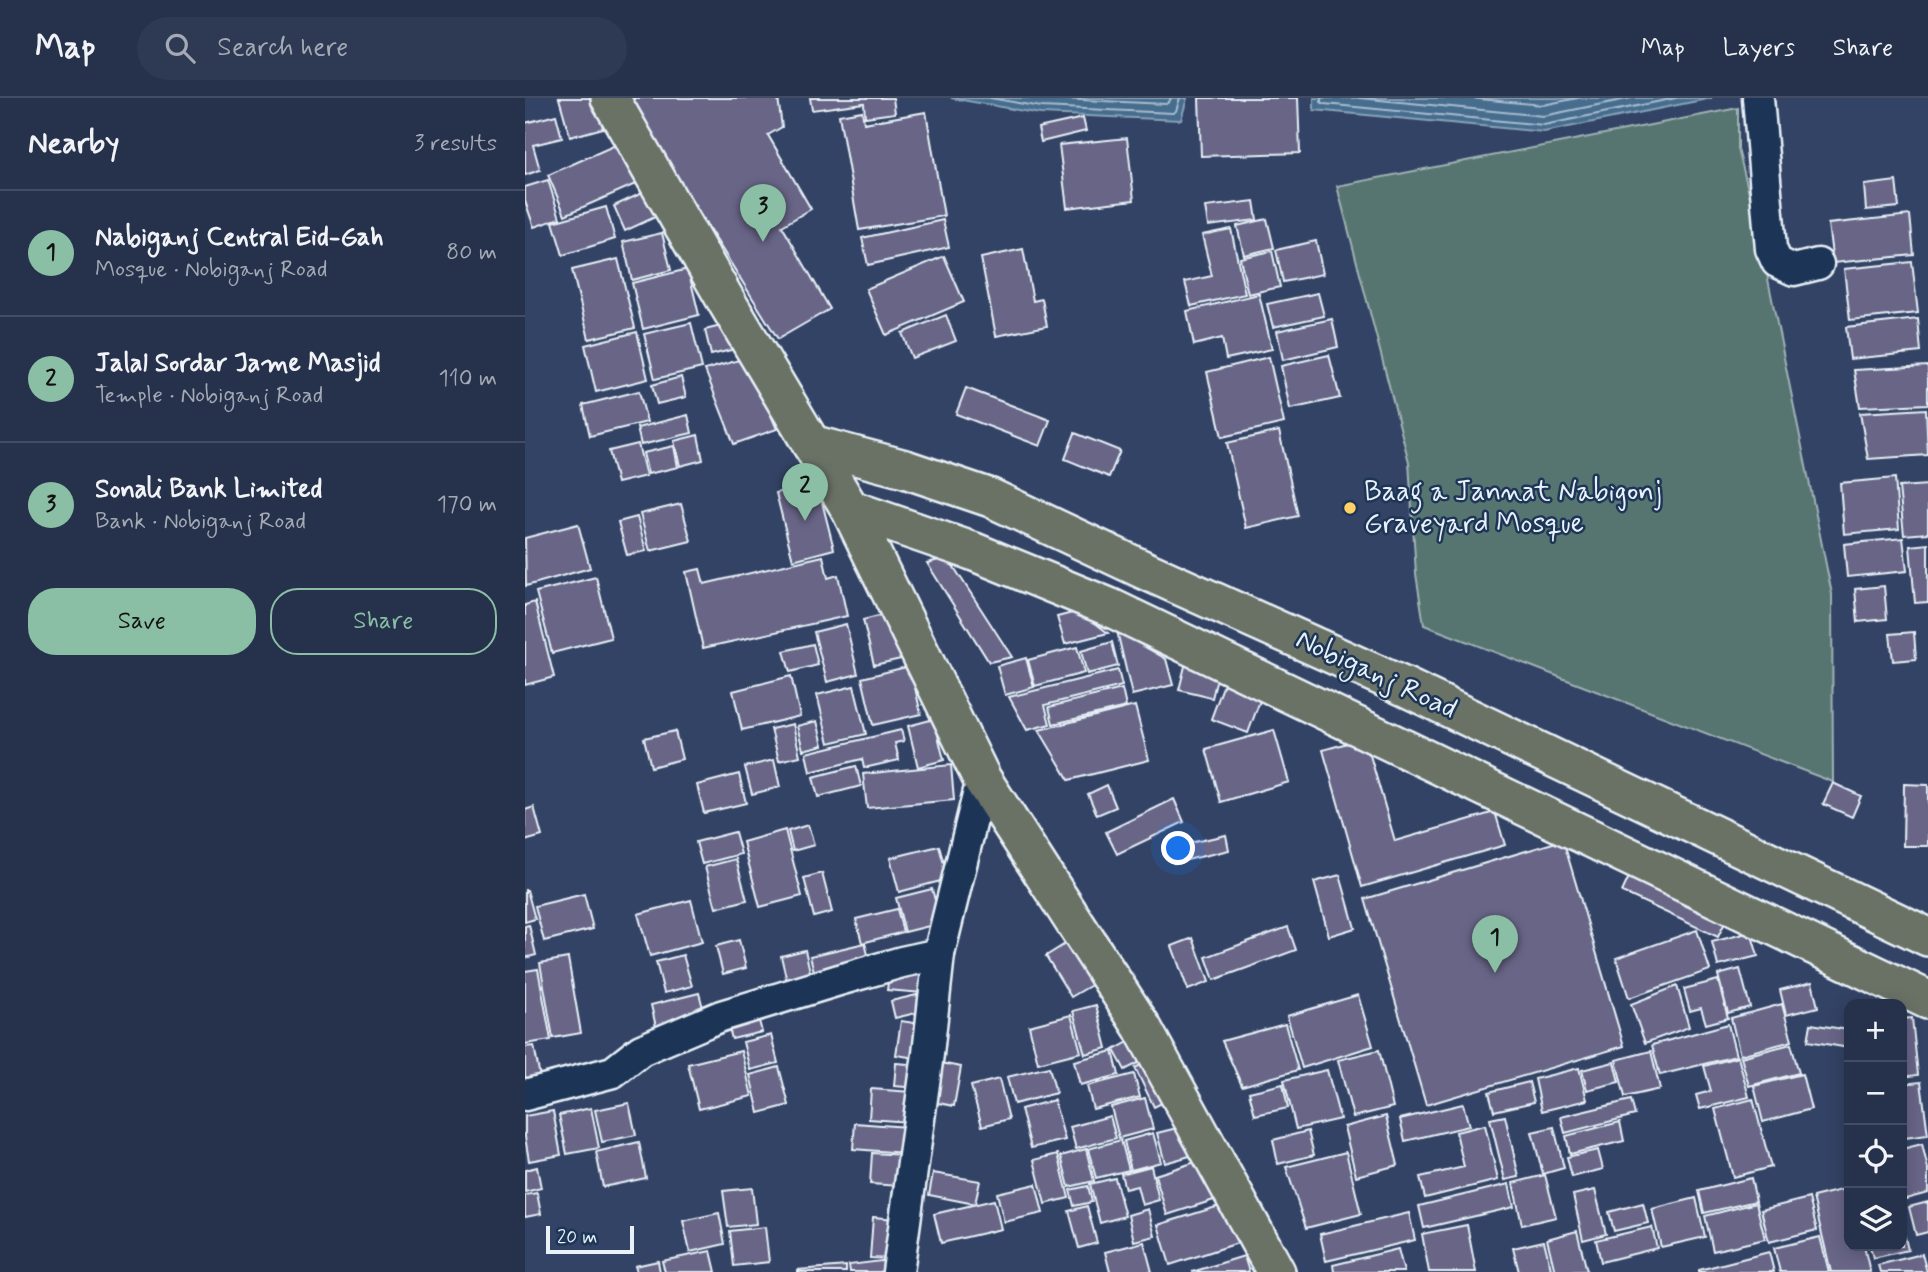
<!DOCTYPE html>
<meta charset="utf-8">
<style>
:root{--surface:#26324c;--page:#2e3a53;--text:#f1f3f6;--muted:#a4aab5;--line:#424d64;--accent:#8abfa5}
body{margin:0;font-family:Mynerve,sans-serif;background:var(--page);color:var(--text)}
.controls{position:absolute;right:21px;bottom:21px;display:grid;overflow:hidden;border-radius:14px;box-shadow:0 4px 18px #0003}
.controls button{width:63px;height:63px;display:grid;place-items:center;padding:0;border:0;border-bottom:2px solid var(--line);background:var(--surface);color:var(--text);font:35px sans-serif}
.scale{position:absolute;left:21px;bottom:18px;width:88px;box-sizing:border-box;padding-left:7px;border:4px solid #e8f1f8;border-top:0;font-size:19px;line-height:24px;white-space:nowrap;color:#e8f1f8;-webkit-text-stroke:5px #1d3557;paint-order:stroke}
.you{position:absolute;left:654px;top:751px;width:24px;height:24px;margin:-18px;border:5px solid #fff;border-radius:50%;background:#1a73e8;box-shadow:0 0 0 10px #1a73e833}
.badge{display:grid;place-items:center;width:46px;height:46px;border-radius:50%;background:var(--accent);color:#111;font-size:23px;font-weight:700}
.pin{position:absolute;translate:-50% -58px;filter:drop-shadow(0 2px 4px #0008)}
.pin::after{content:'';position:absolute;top:37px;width:24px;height:21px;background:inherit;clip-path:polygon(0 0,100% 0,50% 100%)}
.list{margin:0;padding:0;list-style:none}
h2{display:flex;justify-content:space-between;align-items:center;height:91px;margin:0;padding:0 28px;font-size:30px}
h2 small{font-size:23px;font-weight:400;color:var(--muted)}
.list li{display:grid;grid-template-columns:46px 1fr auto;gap:21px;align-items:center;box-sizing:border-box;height:126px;padding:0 28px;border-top:2px solid var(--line)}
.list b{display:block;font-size:26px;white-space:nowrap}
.list p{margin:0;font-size:23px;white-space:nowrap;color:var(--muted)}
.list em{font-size:23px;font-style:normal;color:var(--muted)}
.actions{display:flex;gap:14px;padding:21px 28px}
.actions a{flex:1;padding:16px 0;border:2px solid var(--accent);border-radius:28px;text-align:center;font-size:24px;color:var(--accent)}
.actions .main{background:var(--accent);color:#111}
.icon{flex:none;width:38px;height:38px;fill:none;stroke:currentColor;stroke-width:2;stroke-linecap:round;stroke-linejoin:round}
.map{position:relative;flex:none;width:1403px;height:1174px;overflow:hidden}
header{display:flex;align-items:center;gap:42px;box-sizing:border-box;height:98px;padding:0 35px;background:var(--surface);border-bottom:2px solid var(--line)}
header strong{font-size:33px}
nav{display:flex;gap:38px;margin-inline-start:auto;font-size:24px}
.search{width:490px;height:63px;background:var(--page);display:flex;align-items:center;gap:18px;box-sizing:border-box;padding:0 24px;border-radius:38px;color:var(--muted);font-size:26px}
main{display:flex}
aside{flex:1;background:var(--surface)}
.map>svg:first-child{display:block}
.green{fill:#577471;stroke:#a0b2b4;stroke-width:2}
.water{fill:#466d8e;stroke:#87a2b8;stroke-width:2}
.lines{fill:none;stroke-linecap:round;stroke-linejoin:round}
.shore{stroke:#a7bcce;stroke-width:2}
.building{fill:#676587;stroke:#e8f1f8;stroke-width:2}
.minor-casing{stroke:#e8f1f8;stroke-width:35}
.major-casing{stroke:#e8f1f8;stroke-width:42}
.minor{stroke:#1d3557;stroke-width:30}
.major{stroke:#6a7165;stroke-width:37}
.poi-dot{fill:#ffd166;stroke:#1d3557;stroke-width:2.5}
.labels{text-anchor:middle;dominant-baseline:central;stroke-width:5;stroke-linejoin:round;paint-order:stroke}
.poi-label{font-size:28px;fill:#e8f1f8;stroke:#1d3557;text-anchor:start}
.street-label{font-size:28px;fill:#e8f1f8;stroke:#1d3557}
</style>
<header>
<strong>Map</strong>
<div class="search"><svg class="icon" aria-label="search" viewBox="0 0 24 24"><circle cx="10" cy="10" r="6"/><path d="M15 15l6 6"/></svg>Search here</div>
<nav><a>Map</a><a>Layers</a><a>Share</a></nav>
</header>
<main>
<aside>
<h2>Nearby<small>3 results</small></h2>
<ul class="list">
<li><span class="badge">1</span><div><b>Nabiganj Central Eid-Gah</b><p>Mosque · Nobiganj Road</p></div><em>80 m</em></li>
<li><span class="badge">2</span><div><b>Jalal Sordar Jame Masjid</b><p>Temple · Nobiganj Road</p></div><em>110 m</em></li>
<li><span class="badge">3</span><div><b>Sonali Bank Limited</b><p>Bank · Nobiganj Road</p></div><em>170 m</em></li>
</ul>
<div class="actions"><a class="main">Save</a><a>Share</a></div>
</aside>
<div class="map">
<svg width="1403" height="1174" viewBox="0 0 1403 1174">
<rect width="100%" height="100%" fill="#334365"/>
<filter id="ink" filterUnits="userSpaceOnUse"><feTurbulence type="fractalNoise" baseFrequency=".0143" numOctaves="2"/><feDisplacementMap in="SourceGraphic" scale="14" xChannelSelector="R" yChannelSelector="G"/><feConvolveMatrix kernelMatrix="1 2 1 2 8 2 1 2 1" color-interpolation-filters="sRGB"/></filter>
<g filter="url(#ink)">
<polygon class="green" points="1213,10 1213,51 1232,127 1307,496 1308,684 899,527 891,476 884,364 812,88"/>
<g class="water">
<polygon points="426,0 662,0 656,22 515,16"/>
<polygon points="789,0 1187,0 1019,34 789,12"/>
</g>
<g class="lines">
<g class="shore">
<polyline points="465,0 516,9 648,15 651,13 655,0"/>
<polyline points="514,0 641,6 644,4 646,0"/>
<polyline points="796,0 796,4 799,6 1019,27 1151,0"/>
<polyline points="834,0 1018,18 1107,0"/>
<polyline points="944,0 1018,7 1053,0"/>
</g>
</g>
<g class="building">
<polygon points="34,0 70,0 78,30 45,39"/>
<polygon points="105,0 253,0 257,29 243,37 286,111 257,128 305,211 253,241 107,7"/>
<polygon points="285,0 368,0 370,15 340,19 339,5 287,12"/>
<polygon points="674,0 773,0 775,55 676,58"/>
<polygon points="337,13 339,25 401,14 419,118 334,132 314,17"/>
<polygon points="31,17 37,40 8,47 15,72 0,77 0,25"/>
<polygon points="558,20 561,33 516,44 513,30"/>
<polygon points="602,40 609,102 542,110 534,47"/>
<polygon points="104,41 122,81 40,117 23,77"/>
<polygon points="23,82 35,120 9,129 0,103 0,89"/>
<polygon points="1371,83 1374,109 1341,112 1339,87"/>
<polygon points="130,89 141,114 100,133 89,108"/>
<polygon points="729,103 732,122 683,128 680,109"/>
<polygon points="81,109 90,141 38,157 28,124"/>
<polygon points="1385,117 1389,157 1308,165 1303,126"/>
<polygon points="742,121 749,150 719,157 712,128"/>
<polygon points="418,122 424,149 343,167 337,140"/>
<polygon points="706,131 720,196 666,208 660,184 687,178 677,137"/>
<polygon points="137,135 146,172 107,182 98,144"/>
<polygon points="791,143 798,176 758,184 751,152"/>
<polygon points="498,151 508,203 517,201 522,228 471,238 456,160"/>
<polygon points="747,153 755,189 723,196 715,160"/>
<polygon points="419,158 439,204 361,237 341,191"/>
<polygon points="93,161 110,230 64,241 47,172"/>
<polygon points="1387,164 1393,215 1325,222 1319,171"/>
<polygon points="163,171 174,217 118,231 107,185"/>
<polygon points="793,195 799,218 748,229 742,206"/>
<polygon points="734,196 747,251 701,261 697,240 669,247 662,213"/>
<polygon points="421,217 431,243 387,260 377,235"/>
<polygon points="807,221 813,249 758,262 752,233"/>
<polygon points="1393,221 1396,254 1325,261 1321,229"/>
<polygon points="166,225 177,270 130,281 119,236"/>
<polygon points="208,225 214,250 186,257 180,232"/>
<polygon points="112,234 123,281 71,294 60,247"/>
<polygon points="804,257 815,300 765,311 756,268"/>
<polygon points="744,259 759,325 697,339 682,274"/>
<polygon points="221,260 252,331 209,346 180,272"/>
<polygon points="1403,268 1403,306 1335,309 1329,272"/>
<polygon points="156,279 161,299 132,306 127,287"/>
<polygon points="441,290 525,322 515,348 431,316"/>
<polygon points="114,293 122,324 65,338 58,307"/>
<polygon points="1401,311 1403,357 1343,361 1335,315"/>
<polygon points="163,317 167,335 116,347 112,330"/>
<polygon points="754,333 773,418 721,430 702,345"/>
<polygon points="550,335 595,353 584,379 540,361"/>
<polygon points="173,337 178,362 155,368 149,343"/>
<polygon points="113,346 121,378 92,385 84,353"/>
<polygon points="149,348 153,369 123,376 118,355"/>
<polygon points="1370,380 1374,431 1319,436 1315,385"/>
<polygon points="292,384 309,451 268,462 251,395"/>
<polygon points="1403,387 1403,435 1379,437 1374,389"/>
<polygon points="156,406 166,443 125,453 115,416"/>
<polygon points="112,419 121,453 102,457 93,424"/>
<polygon points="53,426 65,470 1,488 0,440"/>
<polygon points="1378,440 1382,473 1322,479 1319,446"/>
<polygon points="1403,446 1403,504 1390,505 1385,448"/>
<polygon points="298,458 303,480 313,477 322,518 178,550 161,474 175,471 179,486"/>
<polygon points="423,460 487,559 464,564 402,465"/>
<polygon points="71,479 86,540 27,555 11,494"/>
<polygon points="1359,488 1362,521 1333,524 1330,491"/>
<polygon points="10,504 29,579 0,587 0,507"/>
<polygon points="555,513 583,535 540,546 532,519"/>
<polygon points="365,515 376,561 349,567 338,522"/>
<polygon points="321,526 333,576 302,584 289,534"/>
<polygon points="592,533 641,561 648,587 607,597"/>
<polygon points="1389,534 1391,561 1368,563 1365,536"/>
<polygon points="587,544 593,568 562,576 556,553"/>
<polygon points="288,546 293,567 265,574 259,553"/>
<polygon points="552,549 559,575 510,588 503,562"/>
<polygon points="663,556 696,565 687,600 654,592"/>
<polygon points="501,560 509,589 480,597 472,568"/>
<polygon points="385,568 396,616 348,627 337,580"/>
<polygon points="593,572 597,588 520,607 525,626 502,632 484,599"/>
<polygon points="703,575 740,589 723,635 686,621"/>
<polygon points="266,578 275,618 217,632 208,593"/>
<polygon points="329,588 341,636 304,645 292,597"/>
<polygon points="597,591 601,609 528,626 524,609"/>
<polygon points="610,608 624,662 544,682 514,632"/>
<polygon points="409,621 419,662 393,669 383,628"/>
<polygon points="292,623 298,647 278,652 272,628"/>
<polygon points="268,626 275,658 254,663 246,631"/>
<polygon points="376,632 379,643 370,645 374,662 339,670 337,661 285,674 281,655"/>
<polygon points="749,632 764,684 696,704 681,651"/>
<polygon points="150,633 157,661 126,669 119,640"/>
<polygon points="840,640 870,743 970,714 980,747 837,789 798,652"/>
<polygon points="249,662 255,689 227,696 220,669"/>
<polygon points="426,667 429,702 342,710 338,676"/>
<polygon points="331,668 336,688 293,699 288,679"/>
<polygon points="214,676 221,705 179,715 172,687"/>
<polygon points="1308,685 1336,698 1327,719 1298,706"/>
<polygon points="1379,686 1403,687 1403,748 1378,748"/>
<polygon points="582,687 591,709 572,717 563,696"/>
<polygon points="649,701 659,724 592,756 581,734"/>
<polygon points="9,709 17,738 0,743 0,712"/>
<polygon points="283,727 289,747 268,753 263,733"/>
<polygon points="260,732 277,798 235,809 218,744"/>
<polygon points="210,734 216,756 177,766 171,744"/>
<polygon points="701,737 704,752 649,765 646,749"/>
<polygon points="1038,742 1099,948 901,1007 840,801"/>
<polygon points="414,748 423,781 374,794 365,760"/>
<polygon points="211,761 222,802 191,810 180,769"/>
<polygon points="1109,768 1205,814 1193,839 1097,794"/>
<polygon points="297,775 307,814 289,819 279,780"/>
<polygon points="815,777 830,830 804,838 789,784"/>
<polygon points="407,791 416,825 380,834 371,800"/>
<polygon points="0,792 2,792 10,821 0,824"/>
<polygon points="59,796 68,831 19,843 10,808"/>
<polygon points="166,802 177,844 125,858 113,816"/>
<polygon points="372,811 378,834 337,845 331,821"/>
<polygon points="4,827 11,857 0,860 0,828"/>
<polygon points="763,829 771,852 689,882 681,859"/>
<polygon points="1172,832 1185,872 1104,900 1091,860"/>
<polygon points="1226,834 1233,858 1193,868 1187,844"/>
<polygon points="668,840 684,884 663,892 647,848"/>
<polygon points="214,842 221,870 198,876 191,848"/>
<polygon points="545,843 570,885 546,899 521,858"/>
<polygon points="340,845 347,872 292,885 285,858"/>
<polygon points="280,852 288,886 264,892 256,858"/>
<polygon points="158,857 167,888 139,895 131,864"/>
<polygon points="43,860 56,935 28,940 15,865"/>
<polygon points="365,869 400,872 398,895 362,892"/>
<polygon points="13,871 26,942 0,946 0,873"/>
<polygon points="1215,871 1225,909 1203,915 1193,877"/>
<polygon points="1193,882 1203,920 1181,926 1176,910 1165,913 1159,891"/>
<polygon points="1287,884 1293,909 1261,917 1255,892"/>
<polygon points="1152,888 1164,929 1120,945 1106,906"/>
<polygon points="174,895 181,921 132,933 126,907"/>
<polygon points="396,896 399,913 370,920 366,903"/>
<polygon points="833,897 848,948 777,970 762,918"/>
<polygon points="1257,906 1267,943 1215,957 1206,920"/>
<polygon points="571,907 582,950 560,956 548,913"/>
<polygon points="231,912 237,934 207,941 201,919"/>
<polygon points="546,917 556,954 513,965 504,928"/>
<polygon points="1387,920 1393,977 1377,979 1377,921"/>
<polygon points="376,923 402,927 398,961 371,957"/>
<polygon points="760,926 773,972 717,988 697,943"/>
<polygon points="1203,926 1211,958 1135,977 1127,947"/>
<polygon points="1286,926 1324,932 1324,950 1283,943"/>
<polygon points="246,937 253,965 225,972 218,944"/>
<polygon points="616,937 627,958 600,972 589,952"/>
<polygon points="1266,946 1274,975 1224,988 1216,959"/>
<polygon points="9,948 17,989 0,992 0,949"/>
<polygon points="854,952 868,1009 828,1019 813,962"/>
<polygon points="216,953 227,998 174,1011 163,966"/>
<polygon points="588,953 594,977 555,987 549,963"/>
<polygon points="1126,953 1135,991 1100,999 1091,962"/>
<polygon points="1213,959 1224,999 1175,1011 1171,997 1186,993 1179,968"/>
<polygon points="629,960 649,999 629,1009 610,970"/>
<polygon points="410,964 436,969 429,1008 403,1003"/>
<polygon points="1089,964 1094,984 1062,992 1057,972"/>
<polygon points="371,965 395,967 393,990 369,988"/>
<polygon points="254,969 264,1007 234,1015 225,977"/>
<polygon points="524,969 531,995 489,1006 482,979"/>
<polygon points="1054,970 1062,1002 1017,1013 1010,981"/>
<polygon points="802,972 815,1021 771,1031 759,982"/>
<polygon points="609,976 615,999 568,1011 562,988"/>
<polygon points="1277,976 1286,1011 1238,1024 1229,988"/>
<polygon points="474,981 484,1021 457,1028 446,988"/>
<polygon points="1004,984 1009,1004 969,1013 964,994"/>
<polygon points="1396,984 1403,1037 1379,1040 1377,986"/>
<polygon points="758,986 763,1010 730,1017 724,994"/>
<polygon points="346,991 386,994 384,1024 344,1021"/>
<polygon points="620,1000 628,1031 594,1040 586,1009"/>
<polygon points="1228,1001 1246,1069 1208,1079 1190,1011"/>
<polygon points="529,1002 540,1042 506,1050 496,1011"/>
<polygon points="1106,1002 1110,1017 1040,1035 1036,1019"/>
<polygon points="104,1005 111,1037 77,1044 70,1012"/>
<polygon points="938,1006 944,1028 880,1043 875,1021"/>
<polygon points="66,1010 74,1050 42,1056 34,1017"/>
<polygon points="28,1013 36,1057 4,1063 0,1039 0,1018"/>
<polygon points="585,1018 591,1040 551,1051 545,1029"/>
<polygon points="861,1018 873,1067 831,1078 819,1029"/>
<polygon points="980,1018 994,1079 980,1082 965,1021"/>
<polygon points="1095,1024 1099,1043 1045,1056 1041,1038"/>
<polygon points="330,1025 382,1029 380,1055 328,1051"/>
<polygon points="664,1027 672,1056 640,1065 632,1035"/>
<polygon points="960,1027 973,1082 900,1100 895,1079 939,1069 931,1034"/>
<polygon points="1029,1029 1039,1070 1018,1076 1007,1034"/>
<polygon points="783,1033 789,1057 753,1066 748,1042"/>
<polygon points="628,1035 636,1064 606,1072 599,1043"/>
<polygon points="596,1042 604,1072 571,1080 563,1051"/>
<polygon points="114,1044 121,1080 78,1089 71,1054"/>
<polygon points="1397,1046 1403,1071 1403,1095 1377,1102 1377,1051"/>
<polygon points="561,1051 569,1083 544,1089 536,1058"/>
<polygon points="1073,1052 1078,1071 1047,1079 1042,1059"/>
<polygon points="821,1054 836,1116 781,1130 761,1069"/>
<polygon points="347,1055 379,1057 376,1088 345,1086"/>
<polygon points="533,1056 544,1100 520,1106 509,1062"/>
<polygon points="683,1060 695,1100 642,1117 630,1077"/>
<polygon points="626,1068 634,1102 617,1107 612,1088 600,1091 596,1076"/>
<polygon points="12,1069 16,1090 0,1094 0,1072"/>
<polygon points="408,1075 455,1083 450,1106 404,1097"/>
<polygon points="1020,1077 1031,1119 997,1127 988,1085"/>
<polygon points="590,1080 600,1118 575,1125 565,1086"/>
<polygon points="1226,1080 1231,1103 1179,1115 1174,1093"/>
<polygon points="511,1086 518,1115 479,1124 472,1095"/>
<polygon points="984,1086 989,1109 899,1130 894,1108"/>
<polygon points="563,1088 567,1104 549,1108 545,1092"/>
<polygon points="227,1090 231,1126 203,1129 198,1093"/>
<polygon points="1324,1090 1324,1148 1339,1148 1345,1174 1306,1174 1288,1099"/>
<polygon points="1070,1092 1081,1136 1058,1142 1048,1097"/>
<polygon points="12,1095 16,1116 0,1119 0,1097"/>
<polygon points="1171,1100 1180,1139 1136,1149 1127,1111"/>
<polygon points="1284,1100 1292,1132 1244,1144 1236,1112"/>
<polygon points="469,1102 476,1131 416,1145 409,1116"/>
<polygon points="1403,1104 1403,1134 1391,1137 1384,1109"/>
<polygon points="704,1105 716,1144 645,1167 633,1127"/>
<polygon points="1118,1105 1123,1125 1089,1133 1084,1114"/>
<polygon points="1231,1105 1240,1141 1188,1153 1180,1118"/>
<polygon points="562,1108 572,1145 554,1150 544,1113"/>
<polygon points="623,1111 630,1138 609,1143 603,1117"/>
<polygon points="194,1115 200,1146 165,1154 158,1123"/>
<polygon points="884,1115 890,1142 801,1163 795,1136"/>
<polygon points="348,1119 371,1121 368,1161 345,1160"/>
<polygon points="942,1127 951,1174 904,1174 897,1136"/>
<polygon points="1377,1127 1383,1152 1348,1160 1345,1148 1377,1148"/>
<polygon points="240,1129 244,1164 209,1168 205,1133"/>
<polygon points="1127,1129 1132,1150 1076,1164 1071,1142"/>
<polygon points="1052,1133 1062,1173 1030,1174 1022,1141"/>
<polygon points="1295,1139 1304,1174 1255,1174 1249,1150"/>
<polygon points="1019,1143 1026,1171 1016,1174 994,1174 988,1150"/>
<polygon points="619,1144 627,1174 585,1174 580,1154"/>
<polygon points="873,1151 879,1174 809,1174 808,1167"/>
<polygon points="186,1153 191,1174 140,1174 137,1163"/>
<polygon points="1244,1154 1249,1174 1174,1174 1174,1172"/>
<polygon points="1397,1156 1402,1174 1355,1174 1353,1167"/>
<polygon points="719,1158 724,1174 667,1174"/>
<polygon points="364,1162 365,1174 325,1174 324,1167"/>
<polygon points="133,1163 135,1174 112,1174 110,1168"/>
<polygon points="321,1168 321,1174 273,1174 273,1172"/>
</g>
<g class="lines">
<g class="minor-casing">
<g id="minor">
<polyline points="1233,0 1246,151 1252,164 1269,172 1293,166"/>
<polyline points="0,997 88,974 116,952 196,918 314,882 377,864 414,856"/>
<polyline points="373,1174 403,956 414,856 457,681"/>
</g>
</g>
<g class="major-casing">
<g id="major">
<polyline points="85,0 203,206 325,411 457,681 617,929 751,1174"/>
<polyline points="286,346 380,371 466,400 617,471 880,589 1403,839"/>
<polyline points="325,411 447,453 584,509 1403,902"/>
</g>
</g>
<use href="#minor" class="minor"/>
<use href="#major" class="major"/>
</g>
</g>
<circle class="poi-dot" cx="825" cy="410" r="7"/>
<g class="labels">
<g class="poi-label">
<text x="839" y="394">Baag a Jannat Nabigonj<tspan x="839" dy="32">Graveyard Mosque</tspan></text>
</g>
<g class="street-label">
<text transform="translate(851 577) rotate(25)">Nobiganj Road</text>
</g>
</g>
</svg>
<div class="controls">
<button>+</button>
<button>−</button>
<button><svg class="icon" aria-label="locate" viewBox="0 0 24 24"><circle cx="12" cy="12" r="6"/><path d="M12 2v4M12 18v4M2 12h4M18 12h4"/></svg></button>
<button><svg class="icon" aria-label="layers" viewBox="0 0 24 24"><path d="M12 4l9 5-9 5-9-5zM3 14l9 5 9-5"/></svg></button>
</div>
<div class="scale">20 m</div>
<div class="you"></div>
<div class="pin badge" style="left:970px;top:875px">1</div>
<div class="pin badge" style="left:280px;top:423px">2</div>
<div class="pin badge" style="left:238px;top:144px">3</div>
</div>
</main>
